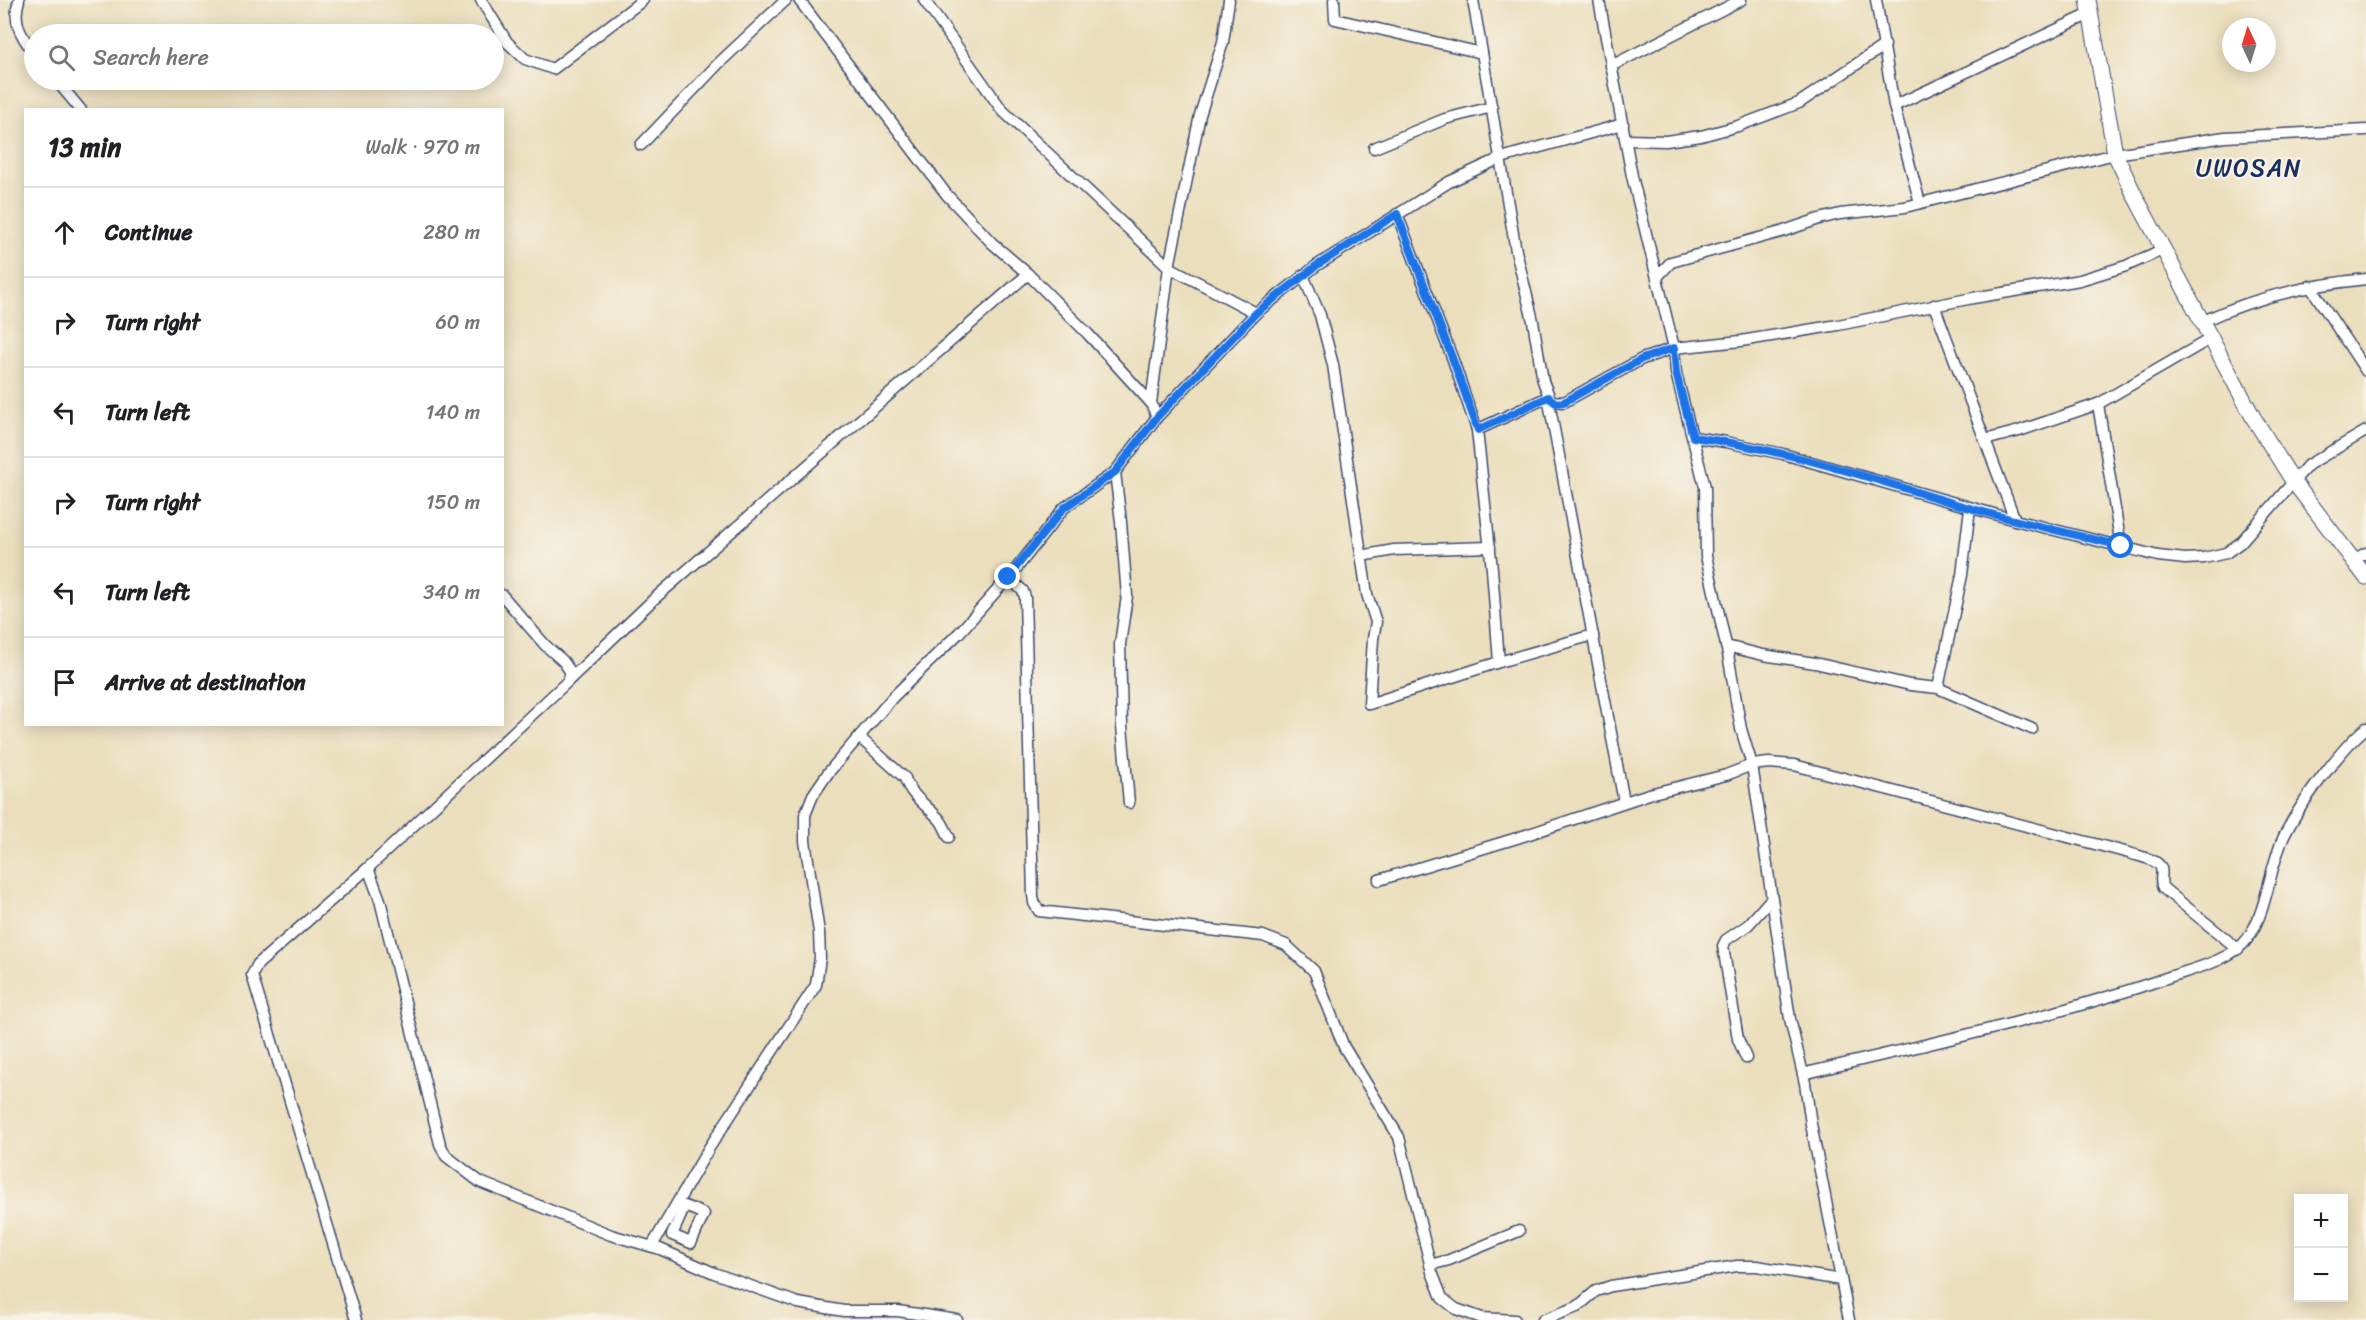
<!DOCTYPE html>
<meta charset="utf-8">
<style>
:root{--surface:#fff;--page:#f6f6f6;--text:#202124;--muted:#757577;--line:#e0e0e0}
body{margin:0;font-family:Sriracha,sans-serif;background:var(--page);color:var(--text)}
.controls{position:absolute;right:18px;bottom:18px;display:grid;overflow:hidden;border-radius:0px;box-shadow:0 3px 15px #0003}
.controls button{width:54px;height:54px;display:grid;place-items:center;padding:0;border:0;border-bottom:2px solid var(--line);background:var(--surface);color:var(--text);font:30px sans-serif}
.compass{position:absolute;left:2222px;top:18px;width:54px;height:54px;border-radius:50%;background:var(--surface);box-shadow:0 3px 15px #0003;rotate:356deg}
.stop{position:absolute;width:18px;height:18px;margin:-14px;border:4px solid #1a73e8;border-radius:50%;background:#fff}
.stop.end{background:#1a73e8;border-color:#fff;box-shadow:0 2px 6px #0008}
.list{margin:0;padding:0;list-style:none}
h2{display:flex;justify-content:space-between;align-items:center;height:78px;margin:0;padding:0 24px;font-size:26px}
h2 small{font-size:20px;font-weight:400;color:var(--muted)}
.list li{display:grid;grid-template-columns:39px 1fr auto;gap:18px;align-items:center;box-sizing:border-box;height:90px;padding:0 24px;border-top:2px solid var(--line)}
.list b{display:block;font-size:22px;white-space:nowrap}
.list em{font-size:20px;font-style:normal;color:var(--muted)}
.icon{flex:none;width:33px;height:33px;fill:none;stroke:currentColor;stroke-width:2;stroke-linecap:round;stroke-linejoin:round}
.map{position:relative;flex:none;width:2366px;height:1320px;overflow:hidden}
.search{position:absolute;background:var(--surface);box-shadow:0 3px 15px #0003;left:24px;top:24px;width:480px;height:66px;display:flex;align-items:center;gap:15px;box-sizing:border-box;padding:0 21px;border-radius:33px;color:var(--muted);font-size:22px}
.panel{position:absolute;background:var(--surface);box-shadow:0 3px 15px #0003;left:24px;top:108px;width:480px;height:618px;border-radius:0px}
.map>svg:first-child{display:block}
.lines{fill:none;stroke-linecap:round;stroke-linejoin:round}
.street-casing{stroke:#3a496c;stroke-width:13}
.secondary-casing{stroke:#3a496c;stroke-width:17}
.street{stroke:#fff;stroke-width:10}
.secondary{stroke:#fff;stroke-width:15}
.route{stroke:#1a73e8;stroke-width:8}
.labels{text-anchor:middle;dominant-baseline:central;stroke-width:4.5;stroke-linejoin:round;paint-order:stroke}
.quarter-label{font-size:24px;letter-spacing:1.5px;fill:#1b2f5e;stroke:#f7f3e8}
</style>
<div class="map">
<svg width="2366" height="1320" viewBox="0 0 2366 1320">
<rect width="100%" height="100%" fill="#f7f3e8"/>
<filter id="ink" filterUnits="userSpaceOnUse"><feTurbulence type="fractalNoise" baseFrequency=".0167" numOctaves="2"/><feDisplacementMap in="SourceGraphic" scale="12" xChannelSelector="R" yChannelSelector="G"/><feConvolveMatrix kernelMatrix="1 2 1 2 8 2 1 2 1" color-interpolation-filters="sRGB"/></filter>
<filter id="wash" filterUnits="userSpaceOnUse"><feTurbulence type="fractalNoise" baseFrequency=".008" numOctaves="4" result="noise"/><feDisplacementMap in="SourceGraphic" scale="24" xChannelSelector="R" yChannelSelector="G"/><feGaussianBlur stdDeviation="1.35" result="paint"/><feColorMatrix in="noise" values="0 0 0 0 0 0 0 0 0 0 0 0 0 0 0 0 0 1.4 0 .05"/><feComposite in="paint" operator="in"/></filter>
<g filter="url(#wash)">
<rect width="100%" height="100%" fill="#ebdebc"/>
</g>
<g filter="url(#ink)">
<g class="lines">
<g class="street-casing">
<g id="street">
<path d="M19,0C12,22 21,36 34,53"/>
<polyline points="481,0 507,42 525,59 553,69 643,0"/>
<polyline points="799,0 947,195 992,243 1028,274 1088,334 1151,403 1157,417"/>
<polyline points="924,0 1002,110 1038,144 1169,267 1256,313"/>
<polyline points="1334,0 1335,19 1482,53"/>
<polyline points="1473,0 1516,251 1533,321 1543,381 1551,401 1564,402 1642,359 1674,348 1741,341 1838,325 1973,298 2080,280 2126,266 2162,250"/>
<polyline points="1599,0 1632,176 1674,348 1676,373 1705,487 1706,556 1728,654 1741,729 1752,765 1790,1019 1805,1083 1811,1124 1849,1320"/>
<polyline points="1876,0 1894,106 1920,203"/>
<polyline points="1611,66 1741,0"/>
<polyline points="56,80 81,110"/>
<polyline points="1894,106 2090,14"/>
<polyline points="1626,140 1666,141 1701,136 1738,126 1799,103 1885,45"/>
<polyline points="641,145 718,64 786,0"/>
<polyline points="1374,148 1445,119 1492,107"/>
<polyline points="1397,214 1453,360 1477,430 1492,569 1499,662"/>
<polyline points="1303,275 1320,315 1333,365 1367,594 1376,622 1373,639 1369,704 1499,662 1593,635"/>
<polyline points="1658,276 1671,262 1781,232 1819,219 1840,214 1905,207 2115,154 2225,137 2366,130"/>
<polyline points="2310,286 2366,371"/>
<polyline points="1934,305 2015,520"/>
<path d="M2201,322C2254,297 2308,285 2366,279"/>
<polyline points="1151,403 1169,267 1200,115 1223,42 1229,0"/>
<polyline points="2098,404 2121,546"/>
<polyline points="1477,430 1548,397 1624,802"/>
<polyline points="1693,437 1726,442 1783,454 2015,520 2158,556 2185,559 2204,558 2226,553 2240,543 2308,465 2366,431"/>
<polyline points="1985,440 2019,431 2098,404 2210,339"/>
<polyline points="1115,472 1121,522 1127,596 1120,644 1122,726 1129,803"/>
<polyline points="1361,556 1394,550 1490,547"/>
<polyline points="2353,560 2366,553"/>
<polyline points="1008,577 1023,591 1025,597 1033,895 1034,903 1039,911 1263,936 1286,945 1314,971 1344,1047 1399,1137 1432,1272 1442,1298 1456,1309 1482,1318 1515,1320"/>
<polyline points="1726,646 1763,655 1815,663 1910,685 1938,688 2032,729"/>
<polyline points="568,681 654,599 1028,274"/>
<polyline points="1938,688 1962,575 1970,508"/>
<path d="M859,737L905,778C910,796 929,807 940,820C944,825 946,831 949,837"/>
<polyline points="368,868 380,900 440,1144 446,1156 480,1182 611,1235 660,1249 714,1273 798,1303 844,1311 898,1311 957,1320"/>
<path d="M1379,880L1517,838L1649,794L1726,775L1752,765L1769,763L1794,765L2129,853C2137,856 2158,859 2161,868C2163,875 2159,881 2163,888L2238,949"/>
<polyline points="1746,1058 1738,1039 1723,946 1726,940 1748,925 1771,899"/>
<path d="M1803,1074C1926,1044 2052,1018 2172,976C2194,969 2234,959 2248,938C2266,912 2268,878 2279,849C2289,817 2340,749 2366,728"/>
<polygon points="685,1206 704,1214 691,1243 672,1235"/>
<polyline points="652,1246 709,1148 816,985 820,958 819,932 805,841 805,815 813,795 828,773 893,697 959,633 1016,569 1064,508 1115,472 1157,417 1256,313 1316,266 1449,182 1501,158 1623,124"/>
<polyline points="1430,1265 1449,1260 1519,1231"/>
<polyline points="356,1320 252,975 258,964 368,868 567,682 570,676 570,671 563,661 545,645 502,595"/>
<polyline points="1543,1320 1577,1307 1596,1291 1611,1286 1737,1266 1757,1266 1841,1280"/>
</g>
</g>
<g class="secondary-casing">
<polyline id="secondary" points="2088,0 2115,154 2136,198 2253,417 2293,481 2366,577"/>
</g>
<use href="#street" class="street"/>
<use href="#secondary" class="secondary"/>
</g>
</g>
<g class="lines" filter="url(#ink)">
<path class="route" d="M1008,577L1064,508L1115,472L1157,417L1256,313L1316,266L1397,214L1453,360L1478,430L1548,397L1556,403L1564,402L1642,359L1674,348L1676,373L1693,437C1786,449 1876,480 1966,507C2017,522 2069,533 2121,546"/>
</g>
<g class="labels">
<g class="quarter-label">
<text x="2249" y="168">UWOSAN</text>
</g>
</g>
</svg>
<div class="controls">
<button>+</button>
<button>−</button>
</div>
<svg class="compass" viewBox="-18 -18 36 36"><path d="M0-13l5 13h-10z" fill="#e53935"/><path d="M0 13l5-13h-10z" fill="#757577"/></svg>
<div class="stop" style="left:2121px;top:546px"></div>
<div class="stop end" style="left:1008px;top:577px"></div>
<div class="search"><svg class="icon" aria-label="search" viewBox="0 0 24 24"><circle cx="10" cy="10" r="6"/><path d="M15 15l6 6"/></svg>Search here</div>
<section class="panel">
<h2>13 min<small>Walk · 970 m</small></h2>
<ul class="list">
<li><svg class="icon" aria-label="ahead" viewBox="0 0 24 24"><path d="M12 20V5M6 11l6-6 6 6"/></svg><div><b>Continue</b></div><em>280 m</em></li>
<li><svg class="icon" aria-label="right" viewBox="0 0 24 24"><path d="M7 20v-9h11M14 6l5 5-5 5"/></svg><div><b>Turn right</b></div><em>60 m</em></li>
<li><svg class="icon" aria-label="left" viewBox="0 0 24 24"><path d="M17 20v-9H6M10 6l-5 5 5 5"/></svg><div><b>Turn left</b></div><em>140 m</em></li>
<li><svg class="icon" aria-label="right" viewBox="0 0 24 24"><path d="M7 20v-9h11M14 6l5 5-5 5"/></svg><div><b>Turn right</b></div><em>150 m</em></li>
<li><svg class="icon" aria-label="left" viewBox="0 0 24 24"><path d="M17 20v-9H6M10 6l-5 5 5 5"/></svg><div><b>Turn left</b></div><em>340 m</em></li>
<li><svg class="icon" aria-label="arrive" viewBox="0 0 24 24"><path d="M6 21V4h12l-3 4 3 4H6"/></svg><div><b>Arrive at destination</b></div></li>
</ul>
</section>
</div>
